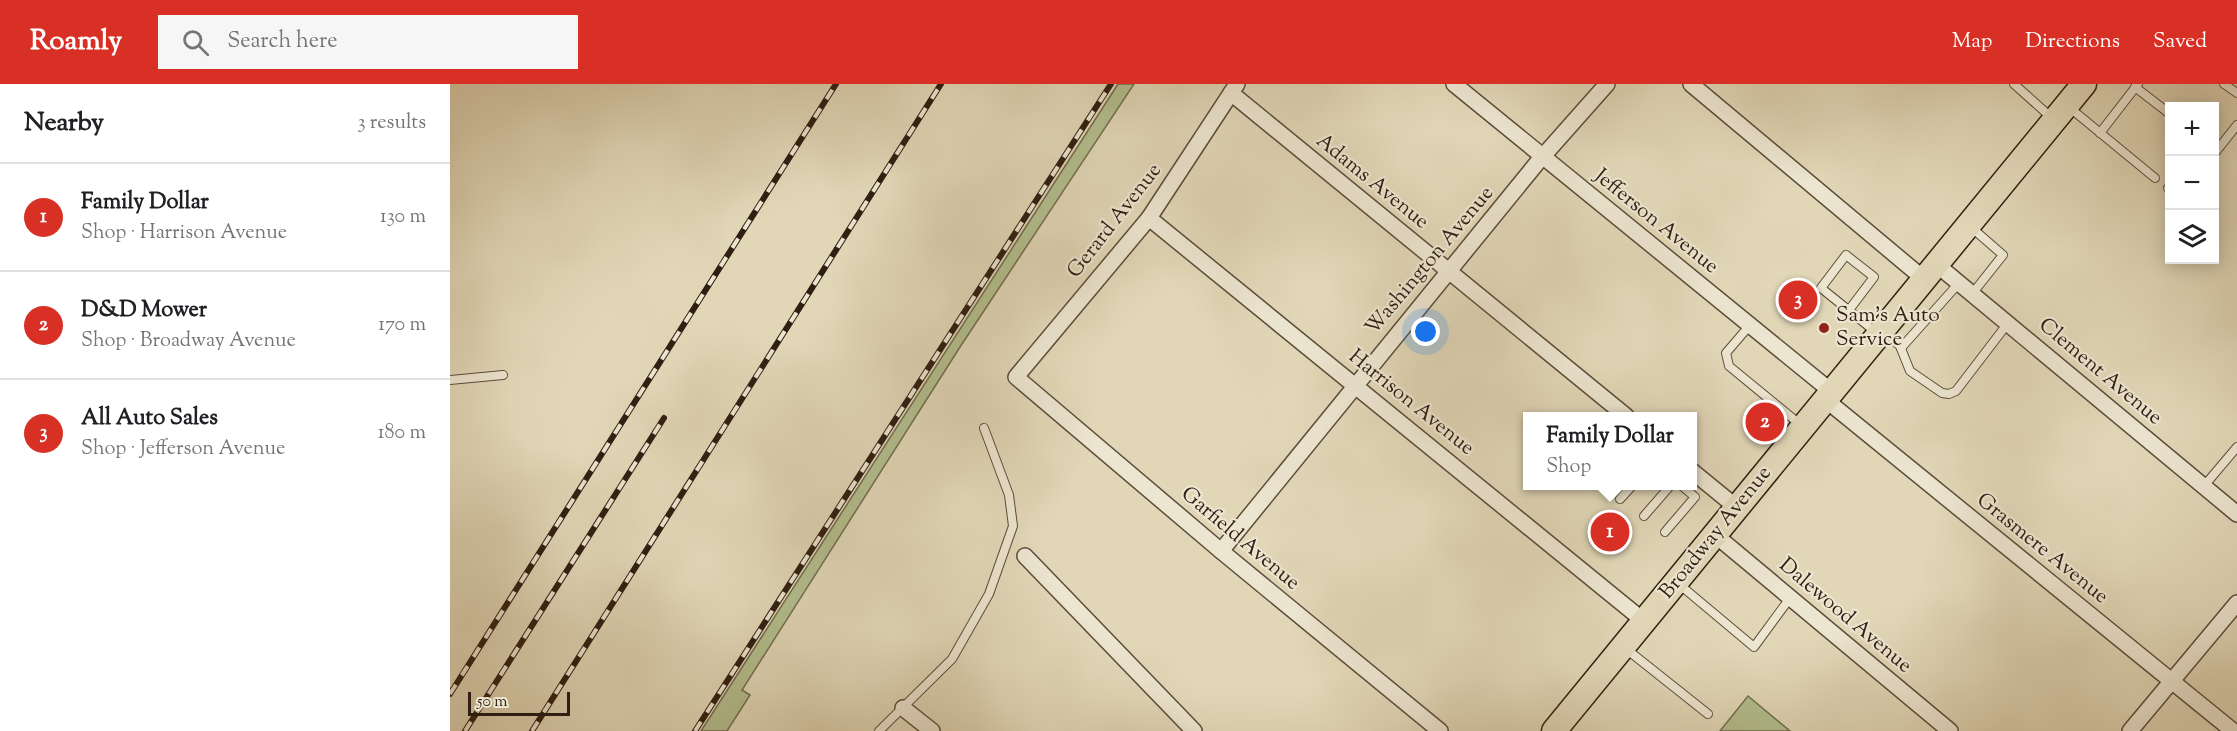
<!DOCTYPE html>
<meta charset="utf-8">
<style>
:root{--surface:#fff;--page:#f6f6f6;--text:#202124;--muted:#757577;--line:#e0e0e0;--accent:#d93025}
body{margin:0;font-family:"Sorts Mill Goudy",serif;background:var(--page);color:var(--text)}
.controls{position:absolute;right:18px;top:18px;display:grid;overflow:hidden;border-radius:0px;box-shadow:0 3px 15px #0003}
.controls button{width:54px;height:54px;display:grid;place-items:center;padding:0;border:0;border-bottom:2px solid var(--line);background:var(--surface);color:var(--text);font:30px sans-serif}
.scale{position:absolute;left:18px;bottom:15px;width:102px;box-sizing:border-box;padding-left:6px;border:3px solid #2f1e12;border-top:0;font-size:16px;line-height:21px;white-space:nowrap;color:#2f1e12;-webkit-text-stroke:4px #ece5d0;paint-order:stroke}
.you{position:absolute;left:976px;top:248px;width:21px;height:21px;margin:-15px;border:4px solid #fff;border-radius:50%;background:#1a73e8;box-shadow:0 0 0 9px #1a73e833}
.badge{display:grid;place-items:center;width:39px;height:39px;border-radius:50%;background:var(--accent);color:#fff;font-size:20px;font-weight:700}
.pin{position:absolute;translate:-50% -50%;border:3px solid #fff;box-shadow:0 2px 6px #0006}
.popup{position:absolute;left:1073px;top:328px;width:174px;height:78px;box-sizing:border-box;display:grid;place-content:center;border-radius:0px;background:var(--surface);filter:drop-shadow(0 2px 4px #0005);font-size:20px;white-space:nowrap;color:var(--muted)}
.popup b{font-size:22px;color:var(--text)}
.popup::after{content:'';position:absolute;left:50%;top:100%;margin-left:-12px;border:12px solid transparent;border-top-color:var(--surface)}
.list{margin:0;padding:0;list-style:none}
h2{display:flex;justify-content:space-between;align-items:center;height:78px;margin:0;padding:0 24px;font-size:26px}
h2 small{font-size:20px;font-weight:400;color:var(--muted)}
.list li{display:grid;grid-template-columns:39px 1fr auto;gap:18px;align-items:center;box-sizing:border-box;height:108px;padding:0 24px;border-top:2px solid var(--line)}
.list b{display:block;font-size:22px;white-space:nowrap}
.list p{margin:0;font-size:20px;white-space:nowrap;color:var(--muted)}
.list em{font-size:20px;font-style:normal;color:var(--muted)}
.icon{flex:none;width:33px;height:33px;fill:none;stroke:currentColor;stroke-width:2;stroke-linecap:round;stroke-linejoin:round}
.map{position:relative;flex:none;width:1787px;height:647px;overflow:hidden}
header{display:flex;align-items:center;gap:36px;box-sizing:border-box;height:84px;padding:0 30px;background:var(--accent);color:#fff}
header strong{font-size:28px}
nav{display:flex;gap:33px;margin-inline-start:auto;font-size:21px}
.search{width:420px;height:54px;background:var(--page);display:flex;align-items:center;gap:15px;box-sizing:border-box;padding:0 21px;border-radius:0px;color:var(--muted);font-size:22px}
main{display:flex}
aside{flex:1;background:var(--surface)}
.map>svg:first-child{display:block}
.green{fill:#b3be8e;stroke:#716e50;stroke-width:1.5}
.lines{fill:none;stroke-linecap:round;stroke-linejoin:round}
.service-casing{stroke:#5c4c3b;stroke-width:10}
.minor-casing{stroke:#5c4c3b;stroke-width:18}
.primary-casing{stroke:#2f1e12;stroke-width:27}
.service{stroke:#ece5d0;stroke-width:8}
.minor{stroke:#ece5d0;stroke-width:15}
.primary{stroke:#e1d7b7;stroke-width:24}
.rail-casing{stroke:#2f1e12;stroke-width:6}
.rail{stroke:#ece5d0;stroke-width:4;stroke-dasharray:11;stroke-linecap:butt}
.poi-dot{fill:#8f2418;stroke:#ece5d0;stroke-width:2}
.labels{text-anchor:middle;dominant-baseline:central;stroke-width:4.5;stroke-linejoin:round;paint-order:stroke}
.street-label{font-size:21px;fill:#2f1e12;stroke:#ece5d0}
.poi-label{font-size:21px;fill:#2f1e12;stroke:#ece5d0;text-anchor:start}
</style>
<header>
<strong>Roamly</strong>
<div class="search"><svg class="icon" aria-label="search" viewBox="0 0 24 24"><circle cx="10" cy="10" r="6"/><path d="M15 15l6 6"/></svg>Search here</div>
<nav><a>Map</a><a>Directions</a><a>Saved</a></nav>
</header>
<main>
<aside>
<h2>Nearby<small>3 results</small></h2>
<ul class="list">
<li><span class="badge">1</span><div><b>Family Dollar</b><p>Shop · Harrison Avenue</p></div><em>130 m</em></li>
<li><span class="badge">2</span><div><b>D&amp;D Mower</b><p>Shop · Broadway Avenue</p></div><em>170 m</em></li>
<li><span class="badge">3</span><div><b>All Auto Sales</b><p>Shop · Jefferson Avenue</p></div><em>180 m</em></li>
</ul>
</aside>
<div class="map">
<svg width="1787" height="647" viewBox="0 0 1787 647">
<rect width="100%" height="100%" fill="#e1d7b7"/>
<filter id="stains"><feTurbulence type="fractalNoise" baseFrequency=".00333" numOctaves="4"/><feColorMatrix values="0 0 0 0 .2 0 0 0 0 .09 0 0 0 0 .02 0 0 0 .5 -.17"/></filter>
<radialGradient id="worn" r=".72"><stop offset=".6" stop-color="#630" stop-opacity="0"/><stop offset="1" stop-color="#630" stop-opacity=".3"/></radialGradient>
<g class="green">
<polygon points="668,0 684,0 510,263 292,606 300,611 277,647 251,647"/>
<polygon points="1298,612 1340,647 1270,647"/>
</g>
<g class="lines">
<g class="service-casing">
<g id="service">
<polyline points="1564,0 1603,35"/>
<polyline points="1774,0 1787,9"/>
<polyline points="1685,3 1720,30"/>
<polyline points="1620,24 1705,94"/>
<polyline points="1650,49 1688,0"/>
<polyline points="1764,70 1787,41"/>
<polyline points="1718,104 1720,105"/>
<polyline points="1522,144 1553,171 1522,210"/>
<polyline points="1399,226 1424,193 1396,171 1371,204 1427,249"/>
<polyline points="1300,241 1276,269 1279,282 1352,342"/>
<polyline points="1434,248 1450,262 1460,287 1492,309 1499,310 1506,307 1558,239"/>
<polyline points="1451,264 1509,199"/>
<polyline points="0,296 53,291"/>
<polyline points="1754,402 1787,363"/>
<polyline points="1170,415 1182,402"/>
<polyline points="1194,432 1220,402"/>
<polyline points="1215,448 1245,413 1232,402"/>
<polyline points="1230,501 1304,563 1340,514"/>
<polyline points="1175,564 1258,630"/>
<polyline points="429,647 502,575 539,510 563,442 559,411 534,344"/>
</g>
</g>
<g class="minor-casing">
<g id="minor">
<polyline points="787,0 699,134 566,293 771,467 990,647"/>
<polyline points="1004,0 1382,308"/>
<polyline points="1241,0 1474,195"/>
<polyline points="781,9 1176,332"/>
<polyline points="699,134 1195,538"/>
<polyline points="1486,180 1787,430"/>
<polyline points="1376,316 1783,647"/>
<polyline points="1242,387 1286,423"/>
<polyline points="1264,450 1500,647"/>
<polyline points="771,467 1087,79 1157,0"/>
<polyline points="575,472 744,647"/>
<polyline points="453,624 482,647"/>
<polyline points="1680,647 1787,519"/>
</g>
</g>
<g class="primary-casing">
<polyline id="primary" points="1104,647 1634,0"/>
</g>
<use href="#service" class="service"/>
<use href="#minor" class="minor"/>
<use href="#primary" class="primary"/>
<g class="rail-casing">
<g id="rail">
<polyline points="0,610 386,0"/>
<polyline points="15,647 214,334"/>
<polyline points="82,647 491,0"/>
<polyline points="245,647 661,0"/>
</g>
</g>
<use href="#rail" class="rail"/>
</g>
<circle class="poi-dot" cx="1374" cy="244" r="6"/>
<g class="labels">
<g class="street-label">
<text transform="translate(922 98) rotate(39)">Adams Avenue</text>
<text transform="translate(665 137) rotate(-52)">Gerard Avenue</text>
<text transform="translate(1206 138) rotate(39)">Jefferson Avenue</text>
<text transform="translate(980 177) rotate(-50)">Washington Avenue</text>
<text transform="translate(1650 288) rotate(40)">Clement Avenue</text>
<text transform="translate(961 319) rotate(39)">Harrison Avenue</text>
<text transform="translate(1266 449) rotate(-51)">Broadway Avenue</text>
<text transform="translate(790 455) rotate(40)">Garfield Avenue</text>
<text transform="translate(1592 465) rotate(39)">Grasmere Avenue</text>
<text transform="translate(1395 532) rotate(40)">Dalewood Avenue</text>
</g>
<g class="poi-label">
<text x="1386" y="232">Sam's Auto<tspan x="1386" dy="24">Service</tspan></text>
</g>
</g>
<rect width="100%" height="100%" filter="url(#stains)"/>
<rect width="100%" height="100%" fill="url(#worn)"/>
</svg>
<div class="controls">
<button>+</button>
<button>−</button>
<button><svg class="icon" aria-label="layers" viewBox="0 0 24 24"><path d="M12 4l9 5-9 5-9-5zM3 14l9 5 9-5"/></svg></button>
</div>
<div class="scale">50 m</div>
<div class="you"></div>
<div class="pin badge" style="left:1160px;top:448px">1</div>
<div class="popup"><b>Family Dollar</b>Shop</div>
<div class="pin badge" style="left:1315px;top:338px">2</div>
<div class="pin badge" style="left:1348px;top:216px">3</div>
</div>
</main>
